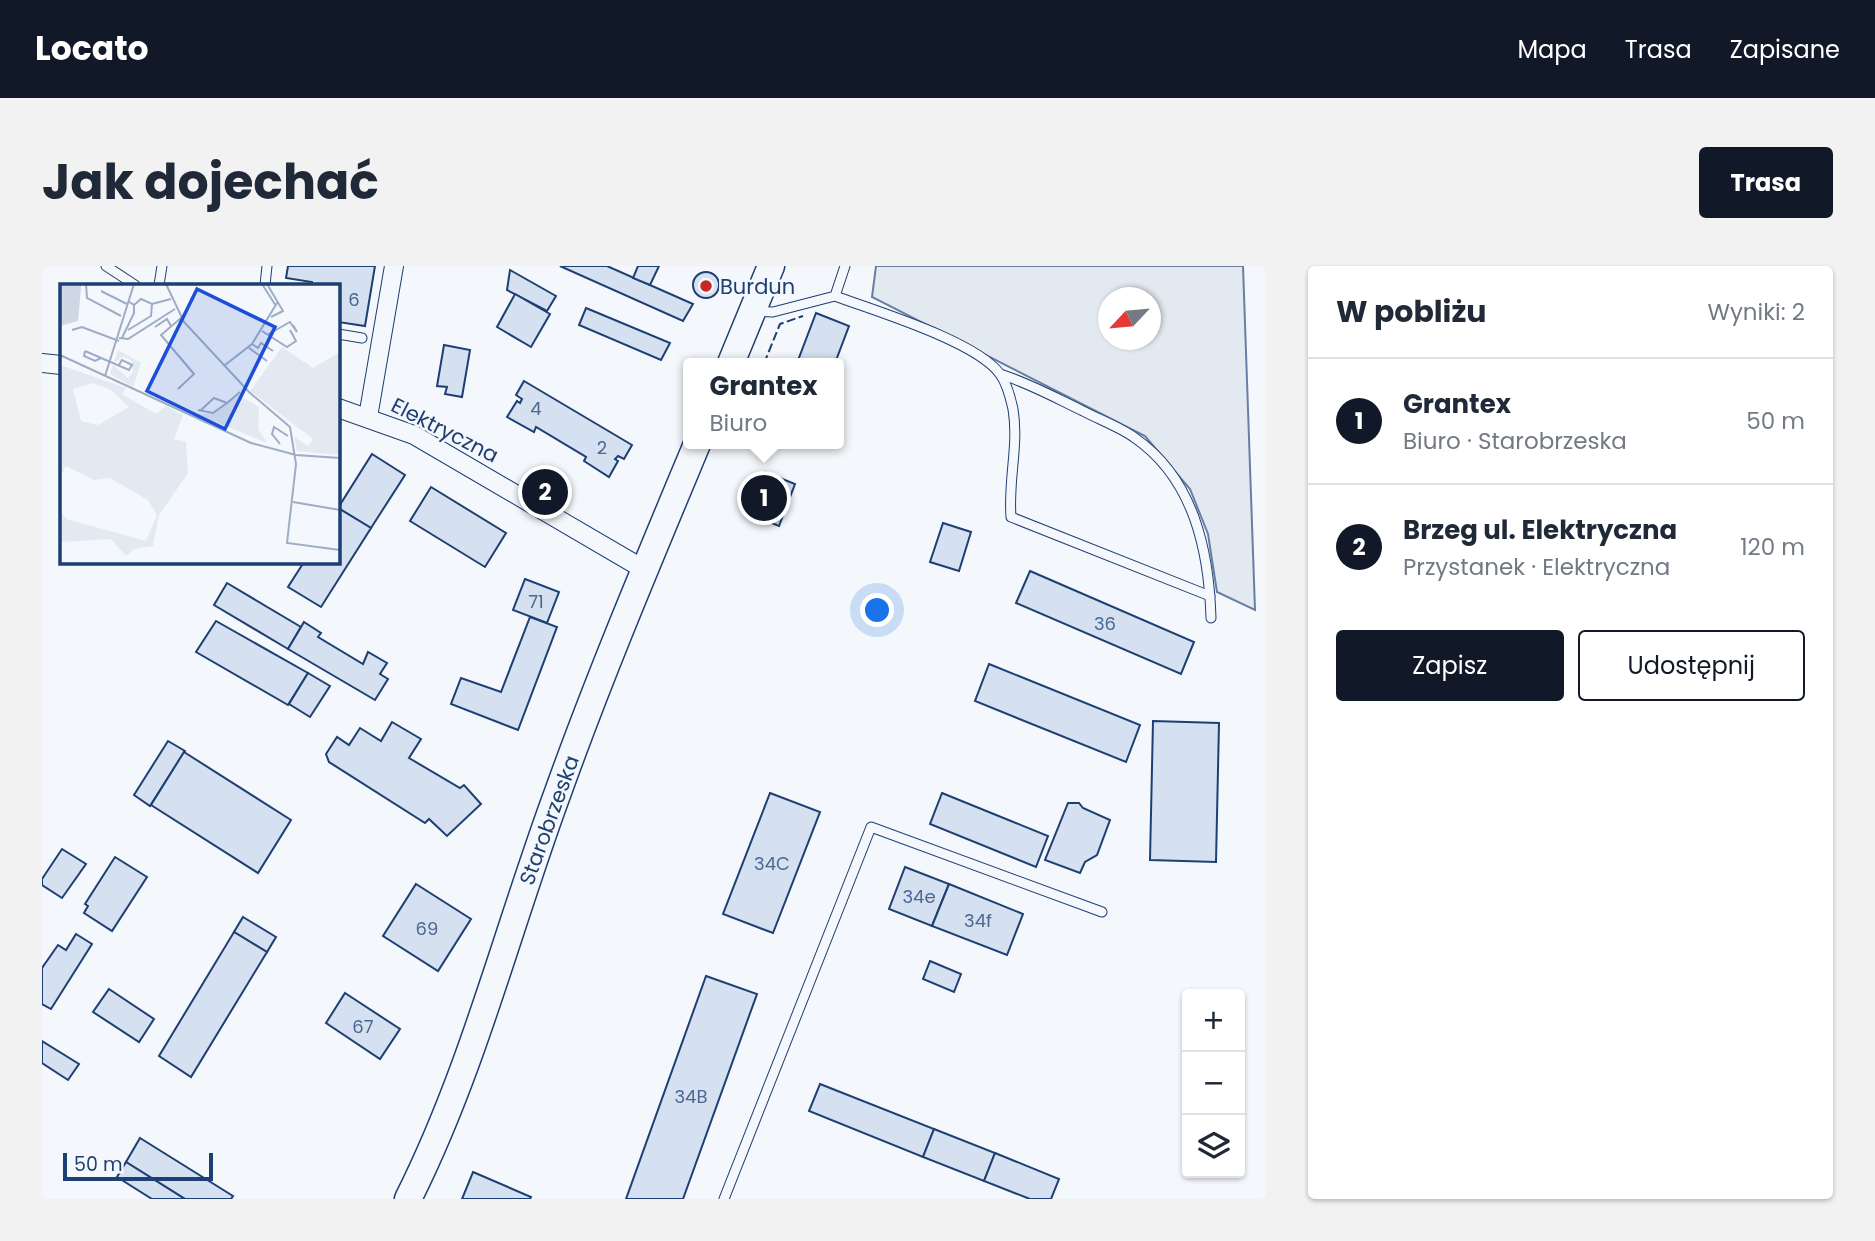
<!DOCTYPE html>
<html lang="pl">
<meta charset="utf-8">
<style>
:root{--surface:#fff;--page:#f2f2f3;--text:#1f2937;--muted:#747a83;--line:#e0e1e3;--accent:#111827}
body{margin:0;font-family:Poppins,sans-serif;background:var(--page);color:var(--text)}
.controls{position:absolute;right:21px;bottom:21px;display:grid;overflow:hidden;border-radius:7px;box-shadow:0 2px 5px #0004}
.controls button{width:63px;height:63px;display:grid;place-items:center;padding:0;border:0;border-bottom:2px solid var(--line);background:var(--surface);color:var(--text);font:35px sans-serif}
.compass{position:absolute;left:1056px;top:21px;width:63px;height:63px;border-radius:50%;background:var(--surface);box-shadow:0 2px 5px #0004;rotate:244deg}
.scale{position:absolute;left:21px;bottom:18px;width:150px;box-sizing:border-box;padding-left:7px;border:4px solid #1d3f73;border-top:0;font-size:19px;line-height:24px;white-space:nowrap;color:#1d3f73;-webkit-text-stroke:5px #f4f7fb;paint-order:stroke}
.you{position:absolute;left:836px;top:345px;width:24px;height:24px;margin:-18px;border:5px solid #fff;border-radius:50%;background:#1a73e8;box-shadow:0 0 0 10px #1a73e833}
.badge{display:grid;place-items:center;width:46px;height:46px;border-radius:50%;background:var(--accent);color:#fff;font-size:23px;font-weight:700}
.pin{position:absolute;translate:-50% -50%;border:4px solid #fff;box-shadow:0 2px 7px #0006}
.popup{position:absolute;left:641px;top:92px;width:161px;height:91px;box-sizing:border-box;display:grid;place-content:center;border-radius:7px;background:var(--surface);filter:drop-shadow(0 2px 5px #0005);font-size:23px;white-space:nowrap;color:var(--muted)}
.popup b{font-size:26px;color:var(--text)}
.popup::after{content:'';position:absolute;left:50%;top:100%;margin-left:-14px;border:14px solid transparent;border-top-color:var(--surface)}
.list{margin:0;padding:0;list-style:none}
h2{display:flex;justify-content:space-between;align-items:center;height:91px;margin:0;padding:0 28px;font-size:30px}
h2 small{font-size:23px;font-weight:400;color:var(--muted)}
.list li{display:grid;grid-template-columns:46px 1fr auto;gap:21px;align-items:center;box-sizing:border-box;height:126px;padding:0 28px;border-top:2px solid var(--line)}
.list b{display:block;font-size:26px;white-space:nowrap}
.list p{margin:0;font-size:23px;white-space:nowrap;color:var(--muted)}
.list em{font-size:23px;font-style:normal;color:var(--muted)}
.actions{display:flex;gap:14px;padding:21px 28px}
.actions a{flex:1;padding:16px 0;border:2px solid var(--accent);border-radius:7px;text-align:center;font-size:24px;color:var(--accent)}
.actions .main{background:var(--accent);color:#fff}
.icon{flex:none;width:38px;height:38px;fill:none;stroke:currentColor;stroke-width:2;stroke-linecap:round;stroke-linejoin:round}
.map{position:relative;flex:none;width:1224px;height:933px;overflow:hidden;border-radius:7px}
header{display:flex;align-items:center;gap:42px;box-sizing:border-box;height:98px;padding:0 35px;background:var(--accent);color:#fff}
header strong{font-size:33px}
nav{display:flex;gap:38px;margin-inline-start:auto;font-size:24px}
.intro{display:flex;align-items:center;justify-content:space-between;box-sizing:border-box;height:168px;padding:0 42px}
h1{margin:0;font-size:49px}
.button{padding:18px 32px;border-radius:7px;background:var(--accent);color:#fff;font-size:24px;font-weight:700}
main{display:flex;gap:42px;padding:0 42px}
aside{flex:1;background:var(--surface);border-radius:7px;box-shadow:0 2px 5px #0004}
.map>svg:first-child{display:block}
.green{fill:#e3e9f0;stroke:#687fa3;stroke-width:2;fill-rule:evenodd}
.building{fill:#d5e0f0;stroke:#1d3f73;stroke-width:2}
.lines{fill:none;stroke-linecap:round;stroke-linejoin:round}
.lane-casing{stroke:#1d3f73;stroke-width:11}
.street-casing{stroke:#1d3f73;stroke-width:20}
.secondary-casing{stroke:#1d3f73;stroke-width:29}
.lane{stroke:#f4f7fb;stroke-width:9}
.street{stroke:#f4f7fb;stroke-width:18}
.secondary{stroke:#f4f7fb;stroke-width:26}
.fence{stroke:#1d3f73;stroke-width:2;stroke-dasharray:9 3.5;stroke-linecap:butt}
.poi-dot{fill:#c62828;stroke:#f4f7fb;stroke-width:2.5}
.labels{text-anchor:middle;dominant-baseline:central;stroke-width:5;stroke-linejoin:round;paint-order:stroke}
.number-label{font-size:18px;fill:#4b6792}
.poi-label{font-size:21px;fill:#1d3f73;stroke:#f4f7fb;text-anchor:start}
.street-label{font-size:21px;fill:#1d3f73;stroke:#f4f7fb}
.inset-road{fill:none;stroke:#9eadc5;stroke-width:2}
.view{fill:#1d4ed8;fill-opacity:0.15;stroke:#1d4ed8;stroke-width:3.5}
.inset-edge{fill:none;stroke:#1d3f73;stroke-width:3.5}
</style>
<header>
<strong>Locato</strong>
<nav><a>Mapa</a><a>Trasa</a><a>Zapisane</a></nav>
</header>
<div class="intro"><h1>Jak dojechać</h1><a class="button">Trasa</a></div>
<main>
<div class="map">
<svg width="1224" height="933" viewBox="0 0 1224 933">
<rect width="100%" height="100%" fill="#f4f7fb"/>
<path class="green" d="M834,0H1201L1213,344L1175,326L1166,268L1148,223L1103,170L830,31ZM1066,32H1108V74H1066Z"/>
<g class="building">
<polygon points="246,0 333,0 323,60 296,56 296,19 270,19 270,16 244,12"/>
<polygon points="518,0 565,0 651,38 641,55"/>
<polygon points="596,0 617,0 608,19 591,12"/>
<polygon points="468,4 514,30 505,45 465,24"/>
<circle cx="664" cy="19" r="13"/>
<polygon points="473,28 508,48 489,81 455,61"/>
<polygon points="544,42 628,77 619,94 537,59"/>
<polygon points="774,47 807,60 793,97 755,97"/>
<polygon points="402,79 428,84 420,131 403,128 405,121 395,120"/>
<polygon points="482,115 590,179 582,193 576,190 573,193 576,195 567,211 542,195 544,191 494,161 492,166 465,151 475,135 478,137 480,133 474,129"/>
<polygon points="330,188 363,209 329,262 296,242"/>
<polygon points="723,206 753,218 737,260 707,248"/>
<polygon points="389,221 464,267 443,301 368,255"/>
<polygon points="296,242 329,262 279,341 246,321 262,296 296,296"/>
<polygon points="901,257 929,266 917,305 888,296"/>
<polygon points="988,305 1152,376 1139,408 974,337"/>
<polygon points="483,313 517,326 505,357 471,344"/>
<polygon points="185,317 259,361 246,383 172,339"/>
<polygon points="488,351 515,361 476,464 409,438 419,412 459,426"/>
<polygon points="174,355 266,407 246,439 154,386"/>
<polygon points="262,356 279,367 276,371 321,398 326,386 345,397 338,408 346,413 333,434 246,383"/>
<polygon points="947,398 1098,459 1084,496 933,435"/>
<polygon points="266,407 288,420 268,451 247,438"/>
<polygon points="1111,455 1177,457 1174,596 1108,594"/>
<polygon points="350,456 379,473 367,492 418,522 422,519 439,538 405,570 387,553 383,557 287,496 284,488 295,471 307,479 318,462 339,475"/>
<polygon points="126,475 143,485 108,540 92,529"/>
<polygon points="142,486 249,554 216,607 109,539"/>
<polygon points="728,527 778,546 731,667 681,648"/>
<polygon points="900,527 1006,570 994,601 888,558"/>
<polygon points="1026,537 1037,537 1041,542 1068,554 1055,589 1043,596 1038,607 1003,594"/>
<polygon points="20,583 44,598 20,632 0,619 0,613"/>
<polygon points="73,591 105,611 70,665 42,647 46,640 43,638"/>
<polygon points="863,601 907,618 890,660 847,643"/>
<polygon points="374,618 429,653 396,705 341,670"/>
<polygon points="907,618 981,648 965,689 890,660"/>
<polygon points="201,651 234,671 225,686 192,666"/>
<polygon points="192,666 225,686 149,811 117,790"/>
<polygon points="34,668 50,678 9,743 0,738 0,702 16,679 24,684"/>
<polygon points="888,695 919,708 912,726 881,713"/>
<polygon points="664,710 715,728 641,933 584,933"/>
<polygon points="67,723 112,753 97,776 51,746"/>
<polygon points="303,727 358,763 338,793 284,757"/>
<polygon points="0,775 37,798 26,814 0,797"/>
<polygon points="778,818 892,863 881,891 767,845"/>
<polygon points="892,863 953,887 942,915 881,891"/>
<polygon points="98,872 191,930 189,933 143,933 84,896"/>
<polygon points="953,887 1017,913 1009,933 988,933 942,915"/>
<polygon points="84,896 143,933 110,933 75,911"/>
<polygon points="431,906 489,931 488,933 420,933"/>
</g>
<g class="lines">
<g class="lane-casing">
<g id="lane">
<polyline points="64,0 93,19"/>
<polyline points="117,19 120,0"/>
<polyline points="223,19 225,0"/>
<path d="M793,30C833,45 934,75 958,108C964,116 969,134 971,143C977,180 966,213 969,251L1168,330"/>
<polyline points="712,45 731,46 793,30 803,0"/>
<polyline points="296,68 320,72"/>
<path d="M958,108C987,117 1014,132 1041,145C1058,154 1078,161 1093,172C1152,213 1167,285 1169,352"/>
<polyline points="682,933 829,561 1060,646"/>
</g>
</g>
<g class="street-casing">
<g id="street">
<polyline points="0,97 19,99"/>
<polyline points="296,142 372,169 603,304"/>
<polyline points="326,151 352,0"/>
</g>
</g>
<g class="secondary-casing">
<g id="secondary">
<polyline points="689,97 729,0"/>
<path d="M366,933C431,804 466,661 516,526C558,409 607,293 655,178"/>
</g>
</g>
<use href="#lane" class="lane"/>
<use href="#street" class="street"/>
<use href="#secondary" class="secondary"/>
<polyline class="fence" points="725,97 723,95 738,58 761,50"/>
</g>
<circle class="poi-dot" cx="664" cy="20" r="7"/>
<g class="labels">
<g class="number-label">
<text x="312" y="33">6</text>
<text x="494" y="142">4</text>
<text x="560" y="181">2</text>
<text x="494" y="335">71</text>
<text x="1063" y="357">36</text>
<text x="730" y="597">34C</text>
<text x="877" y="630">34e</text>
<text x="936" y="654">34f</text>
<text x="385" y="662">69</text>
<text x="321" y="760">67</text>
<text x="649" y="830">34B</text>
</g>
<g class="poi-label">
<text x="678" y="20">Burdun</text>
</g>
<g class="street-label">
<text transform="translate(403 164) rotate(27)">Elektryczna</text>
<text transform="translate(507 554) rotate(-70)">Starobrzeska</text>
</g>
</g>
<g transform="translate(18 18)">
<rect width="280" height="280" fill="#f4f7fb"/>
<path d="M222,63L253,84L280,68V171L237,167L234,153L248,162L253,155L190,107ZM58,66L81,79L73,103L50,90L53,81L68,94L73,88L71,76L63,73L54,78ZM0,81L66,104L62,110L96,130L106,122L123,131L114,155L126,158L128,189L99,231L93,262L74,265L66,272L51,255L0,258V226L6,235L86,257L97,231L88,216L50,194L34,196L6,182L0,193ZM33,99L51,106L69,123L38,141L21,137L13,105ZM178,111L199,123L198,145L207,159L137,130H149Z" fill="#e3e9f0" fill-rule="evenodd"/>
<path d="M0,0H21V4L18,37L0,42Z" fill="#cfd7e4"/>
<path class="inset-road" d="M26,0L27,14L61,32M106,0L124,38L189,108L230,143L236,180L227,259L280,266M202,0L216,22M207,0L223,27L211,33M41,7L67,20M74,21L81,15L92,20L111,15M95,43L107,35L111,42M12,46L22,43L59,57M68,46L91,32L92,20M202,47L227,63L236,57L230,46M207,51L230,38L237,48L233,41M59,54L68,55L115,25M62,54L74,29V21L68,17M192,60L198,64L201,59L213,67M189,64L207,77M25,67L69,86L72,81L62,76L59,81M25,67L24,72L35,77L41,74M0,71L191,159L236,171L280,174M165,81L192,60L217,19M45,92L74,0M118,105L134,90L101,51L121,34M138,126L153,129L167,119M140,127L154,114L167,119L180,108M220,160L212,150L214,143L228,152M233,218L280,226"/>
<path class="view" d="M137,5L215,43L165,145L87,107Z"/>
<rect width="280" height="280" class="inset-edge"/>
</g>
</svg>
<div class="controls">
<button>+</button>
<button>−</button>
<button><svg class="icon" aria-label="layers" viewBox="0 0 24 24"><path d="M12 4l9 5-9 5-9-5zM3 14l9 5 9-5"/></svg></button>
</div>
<svg class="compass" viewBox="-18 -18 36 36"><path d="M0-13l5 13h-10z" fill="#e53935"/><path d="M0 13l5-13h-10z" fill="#747a83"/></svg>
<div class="scale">50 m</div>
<div class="you"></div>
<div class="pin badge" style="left:722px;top:232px">1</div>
<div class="popup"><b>Grantex</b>Biuro</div>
<div class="pin badge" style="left:503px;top:226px">2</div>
</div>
<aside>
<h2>W pobliżu<small>Wyniki: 2</small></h2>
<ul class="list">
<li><span class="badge">1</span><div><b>Grantex</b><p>Biuro · Starobrzeska</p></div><em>50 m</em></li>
<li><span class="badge">2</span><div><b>Brzeg ul. Elektryczna</b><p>Przystanek · Elektryczna</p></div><em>120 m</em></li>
</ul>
<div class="actions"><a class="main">Zapisz</a><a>Udostępnij</a></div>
</aside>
</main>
